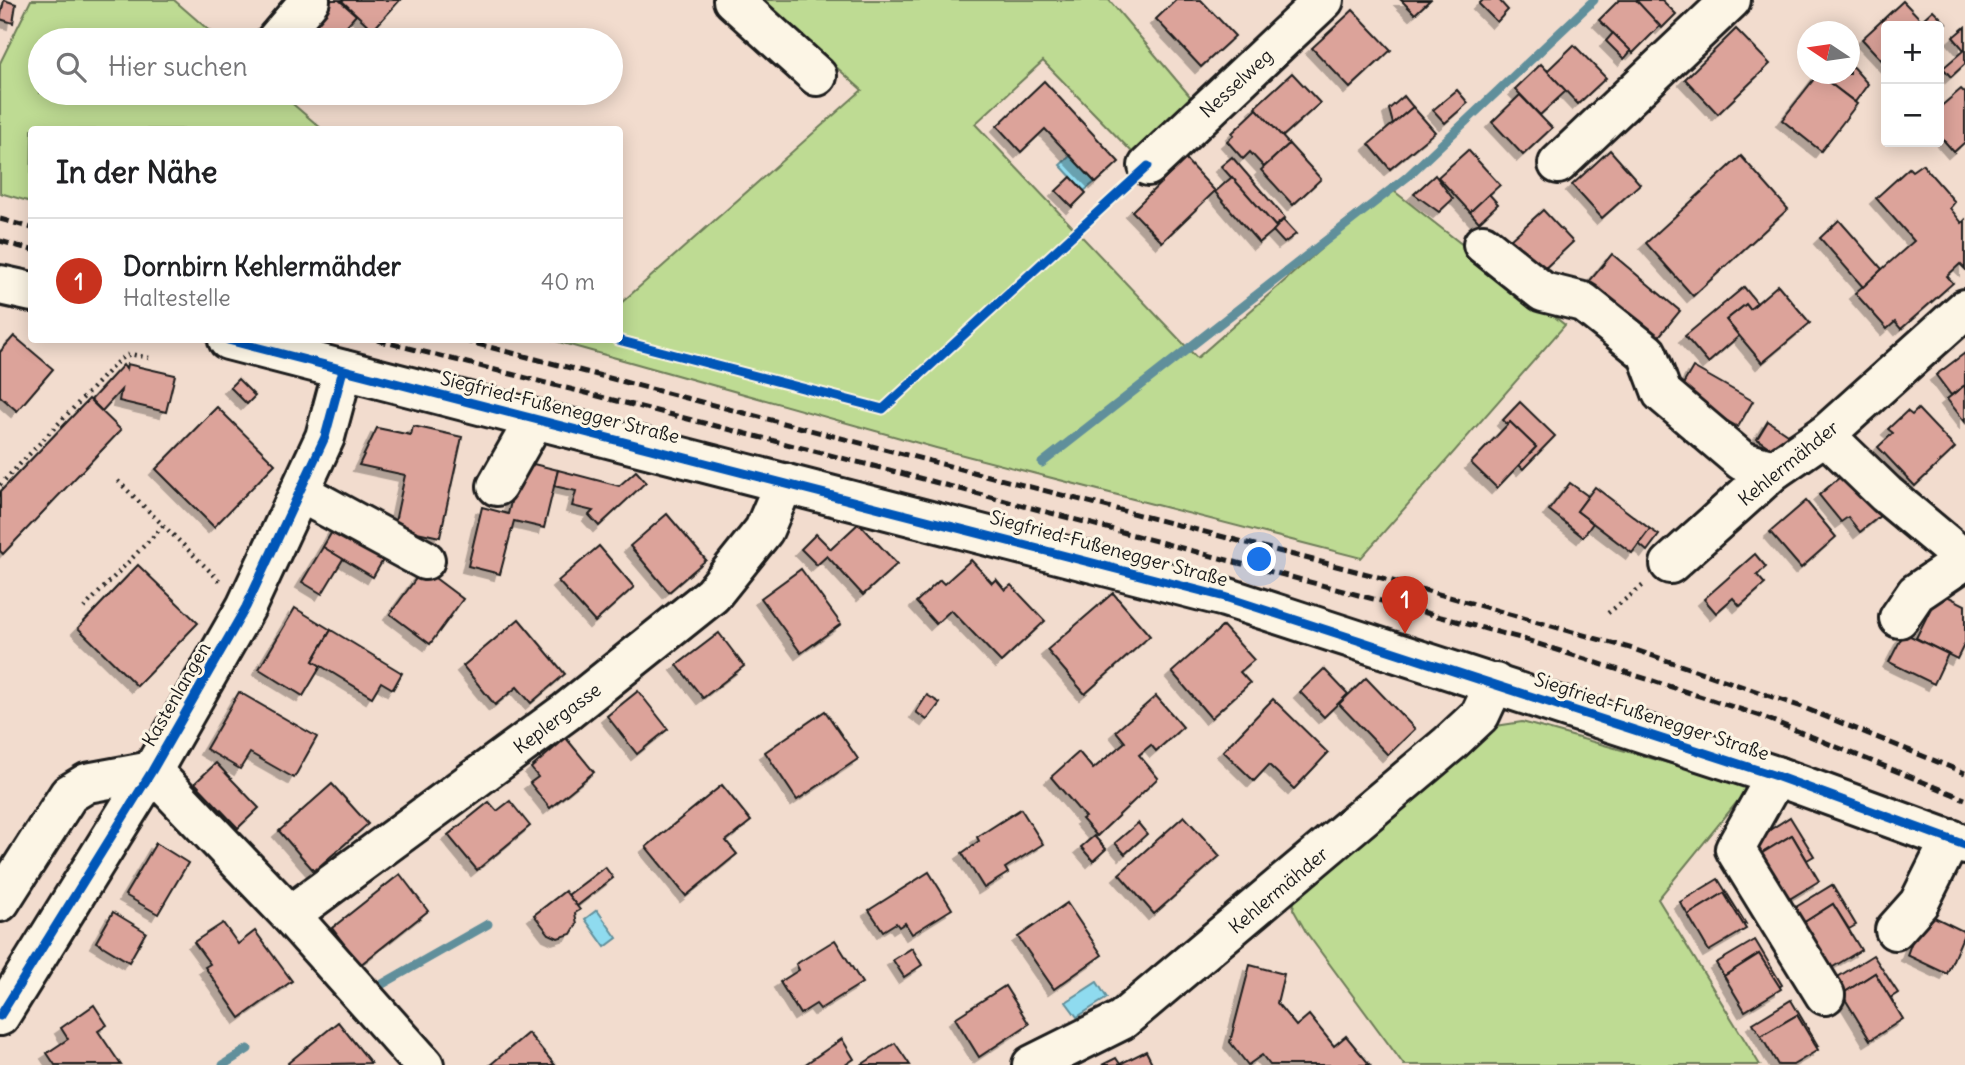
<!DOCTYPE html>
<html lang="de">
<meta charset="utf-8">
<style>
:root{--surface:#fff;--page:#f6f6f6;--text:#202124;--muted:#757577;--line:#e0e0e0;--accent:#c8321e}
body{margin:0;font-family:Delius,sans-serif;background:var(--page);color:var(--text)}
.controls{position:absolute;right:21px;top:21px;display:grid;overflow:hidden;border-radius:7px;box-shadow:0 4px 18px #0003}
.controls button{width:63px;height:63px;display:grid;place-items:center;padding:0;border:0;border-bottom:2px solid var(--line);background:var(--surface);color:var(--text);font:35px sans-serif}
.compass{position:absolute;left:1797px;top:21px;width:63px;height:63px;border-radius:50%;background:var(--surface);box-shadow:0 4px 18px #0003;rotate:283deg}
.you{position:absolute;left:1260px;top:560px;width:24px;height:24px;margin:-18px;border:5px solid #fff;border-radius:50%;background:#1a73e8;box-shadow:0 0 0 10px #1a73e833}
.badge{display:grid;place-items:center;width:46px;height:46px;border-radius:50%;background:var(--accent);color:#fff;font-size:23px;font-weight:700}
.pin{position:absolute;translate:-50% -58px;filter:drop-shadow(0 2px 4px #0008)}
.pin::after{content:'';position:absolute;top:37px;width:24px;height:21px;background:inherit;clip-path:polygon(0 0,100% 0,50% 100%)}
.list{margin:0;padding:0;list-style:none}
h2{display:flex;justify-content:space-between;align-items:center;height:91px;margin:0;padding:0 28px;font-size:30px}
h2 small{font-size:23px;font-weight:400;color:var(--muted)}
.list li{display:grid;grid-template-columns:46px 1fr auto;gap:21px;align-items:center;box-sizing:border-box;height:126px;padding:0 28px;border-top:2px solid var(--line)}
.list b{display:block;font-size:26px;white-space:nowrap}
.list p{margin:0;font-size:23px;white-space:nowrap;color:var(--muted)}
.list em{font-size:23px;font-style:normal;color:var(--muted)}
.icon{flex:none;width:38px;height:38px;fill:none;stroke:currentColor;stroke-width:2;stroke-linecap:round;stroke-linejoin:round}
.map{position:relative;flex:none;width:1965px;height:1065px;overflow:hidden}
.search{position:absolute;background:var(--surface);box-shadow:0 4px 18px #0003;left:28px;top:28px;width:595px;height:77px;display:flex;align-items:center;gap:18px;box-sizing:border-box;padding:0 24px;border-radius:38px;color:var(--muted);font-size:26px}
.panel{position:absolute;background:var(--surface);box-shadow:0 4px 18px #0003;left:28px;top:126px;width:595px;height:217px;border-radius:7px}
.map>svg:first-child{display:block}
.green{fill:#bedb93;stroke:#6d7c58;stroke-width:2}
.water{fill:#8fdbef;stroke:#618f9b;stroke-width:2}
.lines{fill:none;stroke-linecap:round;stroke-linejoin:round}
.stream{stroke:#618f9b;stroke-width:9}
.building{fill:#dca39a;stroke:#1c1c1c;stroke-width:2;filter:url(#shadow)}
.minor-casing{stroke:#1c1c1c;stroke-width:44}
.path{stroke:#1c1c1c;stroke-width:4.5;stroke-dasharray:2 5;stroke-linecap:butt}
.minor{stroke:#fcf5e5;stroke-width:38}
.rail{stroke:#1c1c1c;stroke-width:5;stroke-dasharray:10 5;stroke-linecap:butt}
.cycleway-casing{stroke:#fcf5e5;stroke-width:13}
.cycleway{stroke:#0057b8;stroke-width:9}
.labels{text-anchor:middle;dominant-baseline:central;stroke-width:6;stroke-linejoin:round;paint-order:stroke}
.street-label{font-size:19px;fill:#1c1c1c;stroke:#fcf5e5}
</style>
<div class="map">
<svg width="1965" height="1065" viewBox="0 0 1965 1065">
<defs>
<filter id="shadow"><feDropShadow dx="-6" dy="6" stdDeviation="0" flood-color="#0004"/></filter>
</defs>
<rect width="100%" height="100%" fill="#f2dcce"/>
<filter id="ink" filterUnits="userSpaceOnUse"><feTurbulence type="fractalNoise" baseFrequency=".0143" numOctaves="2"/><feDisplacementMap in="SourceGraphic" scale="14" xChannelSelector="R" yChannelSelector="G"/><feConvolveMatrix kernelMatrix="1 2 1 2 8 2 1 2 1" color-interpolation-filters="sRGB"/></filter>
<g filter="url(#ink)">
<g class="green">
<polygon points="31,0 174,0 220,40 40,40 40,93 280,93 322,129 32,130 31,202 0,193 0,63"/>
<polygon points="761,0 1109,0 1194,101 1136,156 1043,61 975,124 1197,358 1390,188 1565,325 1361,558 936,448 552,340 620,340 620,304 862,90"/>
<polygon points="1522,722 1750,786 1658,899 1760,1065 1404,1065 1306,932 1293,909 1296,888 1496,726"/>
</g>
<g class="water">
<polygon points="1070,156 1095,182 1084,191 1060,165"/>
<polygon points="597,910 617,938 605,947 585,919"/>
<polygon points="1097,982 1107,998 1077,1017 1066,1002"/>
</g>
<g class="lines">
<g class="stream">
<polyline points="1042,463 1407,177 1594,0"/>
<polyline points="379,986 488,924"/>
<polyline points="223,1065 248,1049"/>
</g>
</g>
<g class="building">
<polygon points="4,0 16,4 13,23 0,19"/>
<polygon points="332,0 339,0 356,15 334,40 322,40 307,27"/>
<polygon points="341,0 400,0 373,30"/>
<polygon points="1176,0 1201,0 1235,36 1201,67 1156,19"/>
<polygon points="1401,0 1430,0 1415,14"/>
<polygon points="1483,0 1499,0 1508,10 1497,22 1479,4"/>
<polygon points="1619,0 1636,0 1661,25 1633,53 1599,20"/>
<polygon points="1636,0 1662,0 1676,14 1662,28"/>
<polygon points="1903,1 1927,26 1886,26 1886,65 1862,39"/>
<polygon points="1353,10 1391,50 1350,88 1312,48"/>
<polygon points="1933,10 1946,23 1939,30 1939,26 1927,26 1921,21"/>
<polygon points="1965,27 1965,64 1951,77 1943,68 1964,50 1953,37"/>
<polygon points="1736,29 1770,64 1718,114 1685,79"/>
<polygon points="1613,33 1631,51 1624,59 1606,41"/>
<polygon points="1574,45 1606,78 1578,104 1547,71"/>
<polygon points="1541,64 1566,91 1540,115 1515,89"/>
<polygon points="1850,64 1868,84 1855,102 1823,78 1827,74 1850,74"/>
<polygon points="1292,73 1320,103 1282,137 1255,107"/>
<polygon points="1818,74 1857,104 1821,151 1782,120"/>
<polygon points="1044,81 1119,162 1096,183 1045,129 1021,152 997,126"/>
<polygon points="1961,89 1965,93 1965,142 1954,152 1939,135 1939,108"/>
<polygon points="1457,90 1468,103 1445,123 1433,110"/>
<polygon points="1520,95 1552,128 1523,155 1492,122"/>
<polygon points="1404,96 1413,107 1393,124 1389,109"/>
<polygon points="1413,107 1435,132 1390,169 1369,144"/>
<polygon points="1257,109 1289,144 1264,167 1250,152 1243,159 1227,141 1234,135 1232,133"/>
<polygon points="1289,144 1321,179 1293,205 1261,170"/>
<polygon points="1468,150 1500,185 1470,212 1438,177"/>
<polygon points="1610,150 1640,184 1602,218 1572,185"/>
<polygon points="1741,156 1788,209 1693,296 1646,243"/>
<polygon points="1232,157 1285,218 1275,226 1221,166"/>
<polygon points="1185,159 1215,191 1162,242 1132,211"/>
<polygon points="1922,164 1955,202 1950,208 1962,223 1965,220 1965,269 1960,264 1947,276 1953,283 1901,329 1895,322 1887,329 1855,293 1914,241 1876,198 1909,168 1912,171"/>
<polygon points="1435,175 1453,199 1439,212 1414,194"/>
<polygon points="1071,177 1086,193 1072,207 1056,191"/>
<polygon points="1232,177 1277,228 1259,243 1215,192"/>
<polygon points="1489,194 1498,204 1479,222 1470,212"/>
<polygon points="1543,210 1573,242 1540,273 1510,240"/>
<polygon points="1283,220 1296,234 1284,243 1273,231"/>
<polygon points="1839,220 1882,269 1863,287 1820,238"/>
<polygon points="1612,254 1680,311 1656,340 1588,283"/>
<polygon points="1778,285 1810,323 1762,363 1726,320 1746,304 1750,309"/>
<polygon points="1744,287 1757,303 1750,309 1746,304 1726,320 1739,336 1708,363 1685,336"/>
<polygon points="14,336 53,369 17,411 0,396 0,352"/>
<polygon points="1965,353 1965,385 1951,395 1936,375"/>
<polygon points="127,364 175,375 166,412 119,401 121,390 102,411 91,400 123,365 126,369"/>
<polygon points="1693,367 1753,401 1738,427 1678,393"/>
<polygon points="238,379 255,396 247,404 230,387"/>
<polygon points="1965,385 1965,422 1947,399"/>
<polygon points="89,399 121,430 3,554 0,551 0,492"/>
<polygon points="1520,402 1555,436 1523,469 1519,465 1536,447 1510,422 1507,424 1503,420"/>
<polygon points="217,407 275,464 214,527 156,469"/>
<polygon points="1918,409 1955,448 1915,486 1878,447 1893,433 1888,429 1907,411 1912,415"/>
<polygon points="1768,421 1790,436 1778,453 1757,439"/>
<polygon points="1510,422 1536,447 1497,488 1471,463"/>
<polygon points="413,426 462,437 440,537 394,527 405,475 359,465 377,428 411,435"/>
<polygon points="521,461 558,470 544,528 514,521 500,574 468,566 482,507 508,514"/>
<polygon points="558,470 619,486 636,471 646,482 599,526 589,515 593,511 572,506 576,491 554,486"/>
<polygon points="1846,472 1881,515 1860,532 1848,517 1841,522 1819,495"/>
<polygon points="1570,483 1588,496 1577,511 1593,523 1583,537 1549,510"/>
<polygon points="1595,487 1650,529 1632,553 1577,511"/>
<polygon points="1806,501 1836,537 1801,568 1770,532"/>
<polygon points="667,514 706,560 669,592 630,546"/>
<polygon points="859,523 897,564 863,595 827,556 817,565 801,549 816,534 831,549"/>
<polygon points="336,525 386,555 373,577 323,547"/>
<polygon points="1650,529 1659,535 1647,551 1639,544"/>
<polygon points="599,546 634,587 595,622 558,581"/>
<polygon points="323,547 343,559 322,594 302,582"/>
<polygon points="1755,554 1766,567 1757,575 1765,584 1740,606 1733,598 1716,613 1704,599"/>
<polygon points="971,560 992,583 996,579 1005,590 1011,585 1045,621 1001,662 951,610 936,624 916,602 940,580 944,584"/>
<polygon points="138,565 198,623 137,686 78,628"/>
<polygon points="423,569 463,599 430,644 390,614"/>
<polygon points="801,569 841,624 801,653 761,598"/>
<polygon points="1939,592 1965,605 1965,643 1957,659 1916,638"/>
<polygon points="1113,593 1150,636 1085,694 1047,650"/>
<polygon points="295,608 331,630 313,661 321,666 303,696 259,669"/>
<polygon points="519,619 565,674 531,703 517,687 495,705 463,666"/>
<polygon points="1223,626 1254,660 1240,672 1250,683 1211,718 1172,672"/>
<polygon points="331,630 402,673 393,689 381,682 372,697 313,661"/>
<polygon points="719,633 744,666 703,698 677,665"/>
<polygon points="1904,633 1948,654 1934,684 1889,662"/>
<polygon points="1324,669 1348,694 1324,717 1300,692"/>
<polygon points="1366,678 1415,729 1388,755 1339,704"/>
<polygon points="638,691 668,729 637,754 607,716"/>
<polygon points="239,692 317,737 294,778 250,753 240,769 206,749"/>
<polygon points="927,695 940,703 927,720 916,712"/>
<polygon points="1156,696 1183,727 1156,751 1151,745 1139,755 1158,778 1097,836 1082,819 1085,817 1051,777 1079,752 1093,769 1125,742 1116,731"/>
<polygon points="1273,699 1328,753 1294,789 1269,765 1254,781 1223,751"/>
<polygon points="825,711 858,759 797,800 765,752"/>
<polygon points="566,738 594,772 550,808 530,783 538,777 531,768"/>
<polygon points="216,763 259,808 238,828 195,783"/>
<polygon points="332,784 368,824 314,871 279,831"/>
<polygon points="722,785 751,821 726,841 737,854 686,896 646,847"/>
<polygon points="510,801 530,826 477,870 448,835 489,802 497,811"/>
<polygon points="1021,809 1043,844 1005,868 1008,873 984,888 962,853 979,841 977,837"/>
<polygon points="1184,816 1220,856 1154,914 1119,874"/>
<polygon points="1790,817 1814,856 1807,860 1792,835 1759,855 1751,842"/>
<polygon points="1138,823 1147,834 1125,854 1115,843"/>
<polygon points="1792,835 1819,881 1786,901 1759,855"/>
<polygon points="1094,836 1106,849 1093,861 1081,847"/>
<polygon points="156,843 188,863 158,914 125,895"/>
<polygon points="605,867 613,878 577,906 568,895"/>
<polygon points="929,872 952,909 912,934 905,923 899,927 896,923 883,931 869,910"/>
<polygon points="400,874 428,911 360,965 332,928"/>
<polygon points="1718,879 1746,924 1743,925 1724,893 1688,915 1680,902"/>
<polygon points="1832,885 1856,925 1849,929 1833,904 1800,925 1791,910"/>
<polygon points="565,891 580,910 575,913 577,924 571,934 558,938 549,934 534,915"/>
<polygon points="1724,893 1746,929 1709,951 1688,915"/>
<polygon points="1067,903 1102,955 1054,989 1018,937"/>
<polygon points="1833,904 1861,950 1828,970 1800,925"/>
<polygon points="113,912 146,932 129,962 96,942"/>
<polygon points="1928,914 1965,932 1947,974 1907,955 1919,922"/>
<polygon points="223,923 238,944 255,931 292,981 240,1018 205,967 210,964 194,942"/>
<polygon points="835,940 862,983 820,1009 816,1004 800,1014 780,982 799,970 796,964"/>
<polygon points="1755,940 1782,985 1779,987 1759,954 1724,976 1716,963"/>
<polygon points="912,948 922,965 904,977 893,960"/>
<polygon points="1759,954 1781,989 1745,1011 1724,976"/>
<polygon points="1873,955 1898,993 1890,998 1875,973 1842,994 1833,980"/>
<polygon points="1250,965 1284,974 1277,1003 1296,1026 1309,1015 1334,1046 1346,1036 1370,1065 1270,1065 1262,1055 1248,1065 1230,1042"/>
<polygon points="1875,973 1903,1019 1870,1040 1842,994"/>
<polygon points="1005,986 1029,1024 979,1057 955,1018"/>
<polygon points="1791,1000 1818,1046 1815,1047 1797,1015 1761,1036 1753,1023"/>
<polygon points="94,1005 107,1025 98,1031 121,1065 55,1065 47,1053 68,1039 61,1028"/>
<polygon points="1797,1015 1818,1050 1793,1065 1778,1065 1761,1036"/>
<polygon points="338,1022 371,1063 289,1065 288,1063"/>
<polygon points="528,1033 555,1065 490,1065"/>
<polygon points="842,1039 854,1059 845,1065 804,1065"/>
<polygon points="895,1043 910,1065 861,1065"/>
<polygon points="1146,1051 1153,1065 1102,1065 1116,1058 1120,1064"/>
</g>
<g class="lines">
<g class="minor-casing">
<g id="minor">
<polyline points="733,0 817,76"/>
<polyline points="276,40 310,0"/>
<polyline points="1558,164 1731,0"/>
<polyline points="1148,166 1324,0"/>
<polyline points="1483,244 1543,292 1583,302 1647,353 1662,393 1742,461 1774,470"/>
<polyline points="0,285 32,292"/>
<polyline points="228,340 1225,597 1776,776 1965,845"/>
<polyline points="1825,435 1886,494 1965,560"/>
<polyline points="497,486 535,419"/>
<polyline points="301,493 425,560"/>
<polyline points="1670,564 1774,470 1825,435 1965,309"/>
<polyline points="1899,618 1916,593 1965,560"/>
<polyline points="152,771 290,915 424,1065"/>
<polyline points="1776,776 1735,849 1825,995"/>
<polyline points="0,902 69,794 87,783 152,771"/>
<polyline points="290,915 566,712 712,595 764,530 784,483"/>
<polyline points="1895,930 1919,903 1951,839"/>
<polyline points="0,1016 152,771 246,607 325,437 343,370"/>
<polyline points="1032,1065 1122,1020 1449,744 1480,715 1495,683"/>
</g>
</g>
<g class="path">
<polyline points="118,481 222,583"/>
<polyline points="0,485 120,359 130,354 149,358"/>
<polyline points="84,608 164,525"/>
<polyline points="1608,613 1646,583"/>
</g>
<use href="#minor" class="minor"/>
<g class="rail">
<polyline points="0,219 32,228"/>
<polyline points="0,241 32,250"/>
<polyline points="377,340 889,470 1520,638 1758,715 1965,799"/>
<polyline points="462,340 1375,576 1633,649 1802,707 1965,773"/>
</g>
<g class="cycleway-casing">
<g id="cycleway">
<polyline points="228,340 1225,597 1776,776 1965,845"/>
<polyline points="618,340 883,409 1148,166"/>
<polyline points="0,1016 152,771 246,607 325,437 343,370"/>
</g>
</g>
<use href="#cycleway" class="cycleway"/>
</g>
</g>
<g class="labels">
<g class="street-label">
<text transform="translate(1236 83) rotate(-43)">Nesselweg</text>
<text transform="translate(560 407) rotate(14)">Siegfried-Fußenegger Straße</text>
<text transform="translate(1788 463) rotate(-39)">Kehlermähder</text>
<text transform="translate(1109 548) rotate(15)">Siegfried-Fußenegger Straße</text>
<text transform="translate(176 694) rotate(-60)">Kastenlangen</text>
<text transform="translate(1652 716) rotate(18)">Siegfried-Fußenegger Straße</text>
<text transform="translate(557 718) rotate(-37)">Keplergasse</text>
<text transform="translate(1278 890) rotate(-40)">Kehlermähder</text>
</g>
</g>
</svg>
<div class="controls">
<button>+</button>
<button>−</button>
</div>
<svg class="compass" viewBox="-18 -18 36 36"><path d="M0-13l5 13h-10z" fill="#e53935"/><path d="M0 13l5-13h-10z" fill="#757577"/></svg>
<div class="you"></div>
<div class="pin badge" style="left:1405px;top:634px">1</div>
<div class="search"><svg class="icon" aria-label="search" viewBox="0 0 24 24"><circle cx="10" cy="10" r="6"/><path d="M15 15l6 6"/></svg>Hier suchen</div>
<section class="panel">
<h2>In der Nähe<small></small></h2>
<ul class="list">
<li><span class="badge">1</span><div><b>Dornbirn Kehlermähder</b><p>Haltestelle</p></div><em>40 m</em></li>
</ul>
</section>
</div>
